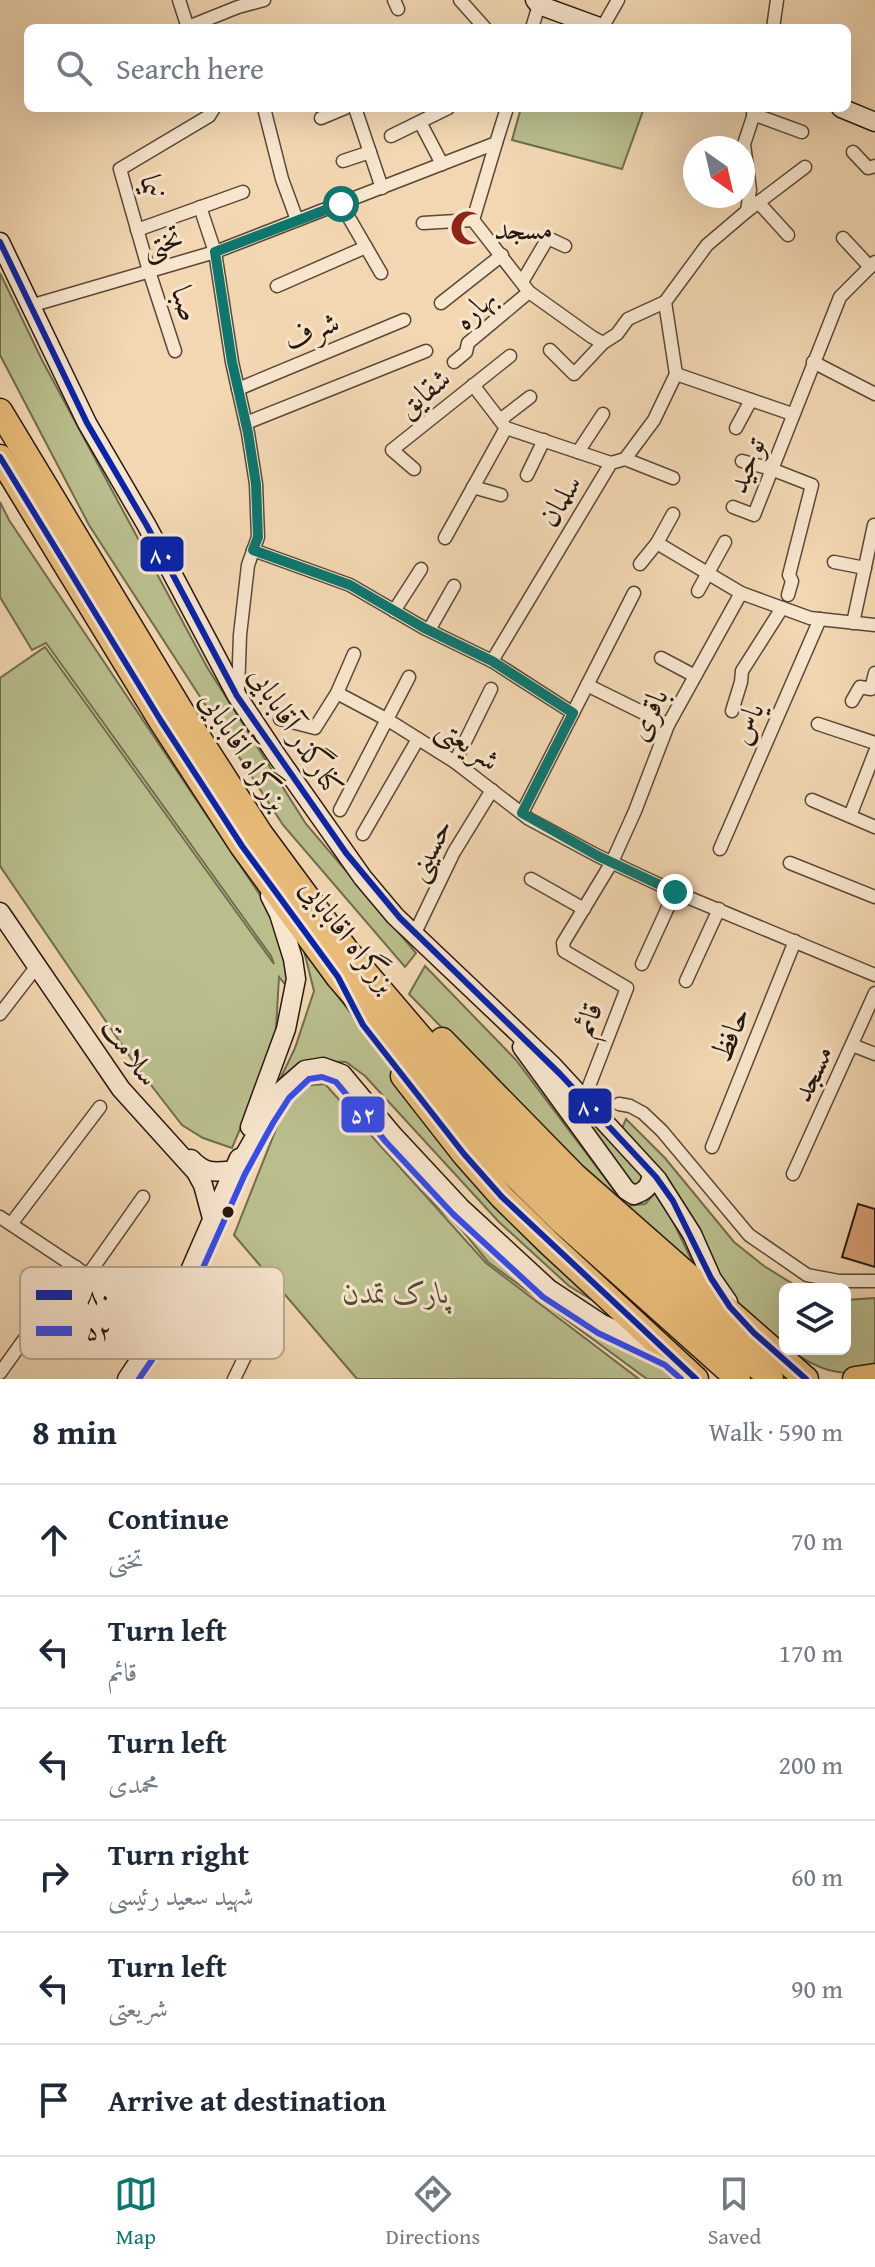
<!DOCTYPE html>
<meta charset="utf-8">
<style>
:root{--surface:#fff;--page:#f6f6f7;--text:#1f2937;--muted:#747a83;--line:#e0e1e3;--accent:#0f766e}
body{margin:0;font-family:"Gentium Book Plus",Amiri,serif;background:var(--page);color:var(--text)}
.controls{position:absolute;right:24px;bottom:24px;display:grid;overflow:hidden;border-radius:12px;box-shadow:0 8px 32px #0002}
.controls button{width:72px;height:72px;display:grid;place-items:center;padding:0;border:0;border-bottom:2px solid var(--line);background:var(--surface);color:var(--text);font:40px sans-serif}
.compass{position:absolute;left:683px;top:136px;width:72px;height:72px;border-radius:50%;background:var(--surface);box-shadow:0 8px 32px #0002;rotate:146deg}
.stop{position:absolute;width:24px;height:24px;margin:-18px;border:6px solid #0f766e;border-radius:50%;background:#fff}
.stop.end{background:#0f766e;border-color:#fff;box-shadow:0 2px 8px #0008}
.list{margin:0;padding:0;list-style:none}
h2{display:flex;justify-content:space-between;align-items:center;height:104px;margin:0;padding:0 32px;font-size:34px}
h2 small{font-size:26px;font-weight:400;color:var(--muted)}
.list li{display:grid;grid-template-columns:52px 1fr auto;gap:24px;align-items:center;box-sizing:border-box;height:112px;padding:0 32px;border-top:2px solid var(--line)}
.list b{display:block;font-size:30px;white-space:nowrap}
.list p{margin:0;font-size:26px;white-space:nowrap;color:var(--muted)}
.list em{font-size:26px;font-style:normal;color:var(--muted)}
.icon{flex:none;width:44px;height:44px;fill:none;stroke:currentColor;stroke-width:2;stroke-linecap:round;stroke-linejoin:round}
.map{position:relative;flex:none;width:875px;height:1379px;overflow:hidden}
.search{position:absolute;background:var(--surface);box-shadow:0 8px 32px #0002;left:24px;right:24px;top:24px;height:88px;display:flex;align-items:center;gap:20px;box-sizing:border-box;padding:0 28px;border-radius:12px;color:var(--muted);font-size:30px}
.sheet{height:776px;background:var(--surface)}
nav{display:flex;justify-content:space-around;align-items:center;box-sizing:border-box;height:112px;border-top:2px solid var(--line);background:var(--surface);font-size:22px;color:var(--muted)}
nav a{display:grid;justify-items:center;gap:4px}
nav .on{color:var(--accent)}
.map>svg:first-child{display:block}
.green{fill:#babe8d;stroke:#706c4e;stroke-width:2}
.building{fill:#d8a278;stroke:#27190e;stroke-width:2}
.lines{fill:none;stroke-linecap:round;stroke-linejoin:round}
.street-casing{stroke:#5a4837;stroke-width:15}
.secondary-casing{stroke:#27190e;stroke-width:21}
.highway-casing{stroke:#27190e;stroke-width:27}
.street{stroke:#f7e5cd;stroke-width:12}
.secondary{stroke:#f7e5cd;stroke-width:18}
.highway{stroke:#e9bc79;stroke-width:24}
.bus-1-casing{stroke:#f7e5cd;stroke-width:12}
.bus-2-casing{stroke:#f7e5cd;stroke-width:12}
.bus-1{stroke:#0924aa;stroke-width:6}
.bus-2{stroke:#364cec;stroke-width:6}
.route{stroke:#0f766e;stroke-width:10}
.bus-dot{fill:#27190e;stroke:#f7e5cd;stroke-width:3}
.labels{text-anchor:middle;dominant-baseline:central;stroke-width:6;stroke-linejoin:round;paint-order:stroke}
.street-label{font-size:30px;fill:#27190e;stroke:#f7e5cd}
.poi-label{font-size:30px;fill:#27190e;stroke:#f7e5cd;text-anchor:start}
.park-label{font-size:30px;font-style:italic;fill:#534b34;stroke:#f7e5cd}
.key{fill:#f7e5cd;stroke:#b9a894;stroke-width:2}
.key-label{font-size:22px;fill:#27190e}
.line-badge{stroke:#f7e5cd;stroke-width:3}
.badge-label{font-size:22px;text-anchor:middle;font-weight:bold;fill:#fff}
</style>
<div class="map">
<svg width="875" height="1379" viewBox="0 0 875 1379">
<rect width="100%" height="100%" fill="#f2d7b2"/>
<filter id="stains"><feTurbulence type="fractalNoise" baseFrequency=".0025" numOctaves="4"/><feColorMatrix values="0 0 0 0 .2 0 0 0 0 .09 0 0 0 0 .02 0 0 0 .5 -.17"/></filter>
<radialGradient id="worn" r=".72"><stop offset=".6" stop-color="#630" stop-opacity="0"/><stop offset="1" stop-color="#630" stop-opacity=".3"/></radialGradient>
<g class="green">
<polygon points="521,108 644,108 622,169 512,140"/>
<polygon points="0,273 42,360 207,667 306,824 416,953 405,967 283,825 89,525 0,355"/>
<polygon points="0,502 9,520 268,907 287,967 289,989 279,977 275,1046 232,1148 203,1138 182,1125 137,1067 0,866 0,678 45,647 274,964 271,956 46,643 32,650 0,597"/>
<polygon points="304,951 418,1103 620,1317 569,1286 499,1222 365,1076 346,1062 318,1061 270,1100 295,1048 314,991"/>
<polygon points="425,966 516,1060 626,1206 645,1204 655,1193 672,1219 700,1278 619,1209 409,994"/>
<polygon points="536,1057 648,1178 638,1188 631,1185"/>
<polygon points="334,1075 472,1222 679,1379 647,1379 488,1262 462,1230 434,1203"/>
<polygon points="325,1084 486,1263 639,1379 357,1379 234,1235 282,1114 302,1086"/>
<polygon points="626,1119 665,1158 734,1242 764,1266 801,1289 785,1289 785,1346 754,1323 718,1279 621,1131"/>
<path d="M875,1298V1369C842,1379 815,1369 790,1349H845V1300Z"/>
</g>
<polygon class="building" points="858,1204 875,1209 875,1267 842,1257"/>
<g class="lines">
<g class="street-casing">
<g id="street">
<polyline points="179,0 188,28"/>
<polyline points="394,0 398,9"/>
<polyline points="460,0 485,28"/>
<polyline points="188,27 238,7 264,0"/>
<polyline points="532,28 539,5"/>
<polyline points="602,28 618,0"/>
<polyline points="773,28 777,0"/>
<polyline points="264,108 282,179 297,220"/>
<polyline points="355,108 382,188"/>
<polyline points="753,114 802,132"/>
<polyline points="321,118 345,108"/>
<polyline points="420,122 442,164"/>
<polyline points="391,136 448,108"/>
<polyline points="496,143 473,220 529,292 592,337 603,343 617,334 628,319 665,302"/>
<polyline points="853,152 868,168 875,166"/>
<polyline points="343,161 370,152"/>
<polyline points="758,202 788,235"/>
<polyline points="341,204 381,273"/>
<polyline points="200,207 215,252 232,362 248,433 256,484 258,537 248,565 240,635 238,692"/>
<polyline points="747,211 805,167"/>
<polyline points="423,223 473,220"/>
<polyline points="137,230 243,192"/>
<polyline points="843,238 870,267"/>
<polyline points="522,282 548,238 565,246"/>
<polyline points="277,286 366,247"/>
<polyline points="441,303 502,255"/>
<polyline points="30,306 215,252 496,143 507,108"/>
<polyline points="550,350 574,374 603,343"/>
<polyline points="175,351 149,271 120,169 209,116 214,108"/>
<polyline points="454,362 466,352 468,343 529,292"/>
<polyline points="813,362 875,394"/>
<polyline points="676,374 665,302 707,245 747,211 750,190 744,144 756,108"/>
<polyline points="676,374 792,414"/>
<polyline points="473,385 506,428 611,463"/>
<polyline points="238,389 404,320"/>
<polyline points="500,420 530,397"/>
<polyline points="246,423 426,351"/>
<polyline points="736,428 751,400"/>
<polyline points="578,452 603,414"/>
<polyline points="625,459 673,478"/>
<polyline points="742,461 771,469 812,485 789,575 792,581 788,595"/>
<polyline points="414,469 392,450 510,356"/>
<polyline points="527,475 544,440"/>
<polyline points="473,487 501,495"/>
<polyline points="733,507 754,515 840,297 875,262"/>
<polyline points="445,538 506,428"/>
<polyline points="657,543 741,593 810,618 875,625"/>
<polyline points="253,550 350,585 424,628 492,661 573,713"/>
<polyline points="834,562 865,568"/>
<polyline points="640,564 657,543 673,514"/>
<polyline points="698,591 725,542"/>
<polyline points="394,611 421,569"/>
<polyline points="853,623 874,525"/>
<polyline points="429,630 454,586"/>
<polyline points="661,658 695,676"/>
<polyline points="492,661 611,463 625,459 654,420 676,374"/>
<polyline points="587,685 668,725"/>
<polyline points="337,693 388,720 455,762 529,819 598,856 675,892 875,975"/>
<polyline points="852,701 860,687 871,689 875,673"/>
<polyline points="732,711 741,682 742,671 782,608"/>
<polyline points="280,719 315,728 337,693 354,654"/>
<polyline points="818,724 875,743"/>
<polyline points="455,762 491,689"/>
<polyline points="812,800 875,827"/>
<polyline points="340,810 409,677"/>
<polyline points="522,813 634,593"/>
<polyline points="850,816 875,752"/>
<polyline points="363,834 418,739"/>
<polyline points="720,849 820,619"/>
<polyline points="790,863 875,897"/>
<polyline points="531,879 584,909"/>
<polyline points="414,935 454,852 492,790"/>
<polyline points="642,964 675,892"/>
<polyline points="686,981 719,909"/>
<polyline points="0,1014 37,966"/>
<polyline points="852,1045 875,1054"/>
<polyline points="584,1099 627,988 564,951 563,943 612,862 635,811 668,725 741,593"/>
<polyline points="619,1104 630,1106 643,1113 662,1131 749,1235 807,1275 839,1281 875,1281"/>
<polyline points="712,1147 795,941"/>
<polyline points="793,1174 875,993"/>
<polyline points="0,1217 164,1326"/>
<polyline points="11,1224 100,1107"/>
<polyline points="88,1275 143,1197"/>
<polyline points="0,1373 76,1267"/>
<polyline points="234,1379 270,1305"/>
</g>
</g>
<g class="secondary-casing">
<g id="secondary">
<polyline points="535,0 539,5 602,28"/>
<polyline points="841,108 875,122"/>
<polyline points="0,242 87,423 147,526 237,696 277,756 363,878 395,916 553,1066 657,1179 692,1234 712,1279 728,1302"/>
<polyline points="0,912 121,1089 196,1172 203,1185 213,1222"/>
<path d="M522,1047L626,1190L634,1195C646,1191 650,1186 652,1174"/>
<polyline points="250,1127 286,1029 296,979 293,959 279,914 270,896"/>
<path d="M191,1159C206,1175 215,1172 236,1170"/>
<polyline points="236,1170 281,1091 305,1070 323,1067 342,1074 393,1135 460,1207 549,1289 602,1324 657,1350"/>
<polyline points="127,1379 172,1312 239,1158"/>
</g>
</g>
<g class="highway-casing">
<g id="highway">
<polyline points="0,411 180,709 260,833 347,951 491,1120 575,1202 771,1379"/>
<polyline points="0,457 161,721 242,846 338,977 474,1135 559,1219 738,1379"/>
<polyline points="442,1040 574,1175 806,1379"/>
<polyline points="403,1076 464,1154 502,1197 550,1244 696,1379"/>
<polyline points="855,1379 875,1376"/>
</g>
</g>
<use href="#street" class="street"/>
<use href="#secondary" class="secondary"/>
<use href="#highway" class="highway"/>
<g class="bus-1-casing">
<g id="bus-1">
<polyline points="0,242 87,423 147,526 237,696 346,853 400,918 560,1074 656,1177 673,1201 711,1278 730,1307 754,1333 806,1379"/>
<polyline points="0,457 161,721 242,846 338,977 363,1025 464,1154 502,1197 696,1379"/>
</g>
</g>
<g class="bus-2-casing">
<polyline id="bus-2" points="139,1379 181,1317 245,1174 273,1123 289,1098 309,1079 322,1077 336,1082 386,1142 453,1214 543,1297 598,1333 665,1365 681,1379"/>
</g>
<use href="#bus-1" class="bus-1"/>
<use href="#bus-2" class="bus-2"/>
</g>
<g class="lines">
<polyline class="route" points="341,204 215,252 232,362 248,433 256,484 258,537 253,550 350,585 424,628 492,661 573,713 522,813 598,856 675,892"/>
</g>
<defs>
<g id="mosque-bare" transform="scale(2.76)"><path d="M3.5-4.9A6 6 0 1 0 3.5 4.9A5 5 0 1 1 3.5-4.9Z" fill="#8f2418" stroke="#f7e5cd" stroke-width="2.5" paint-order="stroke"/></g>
</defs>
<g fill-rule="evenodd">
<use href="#mosque-bare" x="468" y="228"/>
</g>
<circle class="bus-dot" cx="228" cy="1212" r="7"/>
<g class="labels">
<g class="street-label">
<text transform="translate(153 186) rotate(78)">نیما</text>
<text transform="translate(162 241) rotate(-16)">تختی</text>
<text transform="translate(187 303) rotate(72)">صبا</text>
<text transform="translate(474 308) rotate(-44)">بهاره</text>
<text transform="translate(311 330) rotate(-23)">شرف</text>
<text transform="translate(423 392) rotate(-39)">شقایق</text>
<text transform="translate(745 465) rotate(-69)">توحید</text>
<text transform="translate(559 500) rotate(-59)">سلمان</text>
<text transform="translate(647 714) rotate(-64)">باقری</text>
<text transform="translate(746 723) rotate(-67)">یاس</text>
<text transform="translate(297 730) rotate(57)">کنارگذر آقابابایی</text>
<text transform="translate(469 743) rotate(35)">شریعتی</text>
<text transform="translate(245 750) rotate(57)">بزرگراه آقابابایی</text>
<text transform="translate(428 849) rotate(-62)">حسینی</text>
<text transform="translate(349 935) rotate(52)">بزرگراه اقابابایی</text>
<text transform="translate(587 1019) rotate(-69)">قائم</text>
<text transform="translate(729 1034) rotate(-68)">حافظ</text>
<text transform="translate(131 1051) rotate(54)">سلامت</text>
<text transform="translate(811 1073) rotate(-65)">مسجد</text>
</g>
<g class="poi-label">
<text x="494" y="228">مسجد</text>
</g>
<g class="park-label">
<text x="396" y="1292">پارک تمدن</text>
</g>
</g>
<rect x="20" y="1267" width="264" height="92" rx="12" class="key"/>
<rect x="36" y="1290" width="36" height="10" fill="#0924aa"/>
<rect x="36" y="1326" width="36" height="10" fill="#364cec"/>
<g class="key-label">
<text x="86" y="1303">۸۰</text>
<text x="86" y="1339">۵۲</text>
</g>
<g class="line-badge">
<rect x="139" y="535" width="46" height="38" rx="8" fill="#0924aa"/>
<rect x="567" y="1087" width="46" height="38" rx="8" fill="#0924aa"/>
<rect x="340" y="1095" width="46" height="39" rx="8" fill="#364cec"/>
</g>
<g class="badge-label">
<text x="162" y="562">۸۰</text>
<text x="590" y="1114">۸۰</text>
<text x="363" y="1122">۵۲</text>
</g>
<rect width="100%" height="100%" filter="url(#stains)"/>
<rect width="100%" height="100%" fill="url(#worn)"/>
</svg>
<div class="controls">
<button><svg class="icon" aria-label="layers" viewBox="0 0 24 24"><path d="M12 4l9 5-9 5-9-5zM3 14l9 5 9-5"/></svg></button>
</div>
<svg class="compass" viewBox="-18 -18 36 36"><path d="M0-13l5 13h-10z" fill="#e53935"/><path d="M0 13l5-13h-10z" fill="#747a83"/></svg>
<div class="stop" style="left:341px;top:204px"></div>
<div class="stop end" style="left:675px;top:892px"></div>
<div class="search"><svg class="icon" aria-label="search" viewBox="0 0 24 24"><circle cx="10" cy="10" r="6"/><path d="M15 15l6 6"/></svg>Search here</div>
</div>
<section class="sheet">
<h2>8 min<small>Walk · 590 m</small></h2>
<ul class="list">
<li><svg class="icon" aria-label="ahead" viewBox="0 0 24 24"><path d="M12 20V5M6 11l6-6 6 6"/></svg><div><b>Continue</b><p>تختی</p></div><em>70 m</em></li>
<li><svg class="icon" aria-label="left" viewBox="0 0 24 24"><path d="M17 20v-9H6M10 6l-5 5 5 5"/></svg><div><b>Turn left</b><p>قائم</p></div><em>170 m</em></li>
<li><svg class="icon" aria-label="left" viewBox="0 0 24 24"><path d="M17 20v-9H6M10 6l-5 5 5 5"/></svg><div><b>Turn left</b><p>محمدی</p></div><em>200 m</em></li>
<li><svg class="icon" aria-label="right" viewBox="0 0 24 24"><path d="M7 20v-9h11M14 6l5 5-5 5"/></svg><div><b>Turn right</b><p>شهید سعید رئیسی</p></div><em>60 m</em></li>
<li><svg class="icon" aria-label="left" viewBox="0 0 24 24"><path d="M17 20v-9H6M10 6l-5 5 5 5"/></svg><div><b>Turn left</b><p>شریعتی</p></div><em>90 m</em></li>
<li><svg class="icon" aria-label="arrive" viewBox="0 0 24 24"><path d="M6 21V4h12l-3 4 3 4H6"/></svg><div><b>Arrive at destination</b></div></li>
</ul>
</section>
<nav>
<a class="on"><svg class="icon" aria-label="map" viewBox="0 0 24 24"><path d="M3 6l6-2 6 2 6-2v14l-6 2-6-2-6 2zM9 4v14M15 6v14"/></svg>Map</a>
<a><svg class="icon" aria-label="directions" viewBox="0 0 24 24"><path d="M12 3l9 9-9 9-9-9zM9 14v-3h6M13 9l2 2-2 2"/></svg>Directions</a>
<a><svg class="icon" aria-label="saved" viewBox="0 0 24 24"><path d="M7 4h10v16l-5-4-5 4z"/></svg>Saved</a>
</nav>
